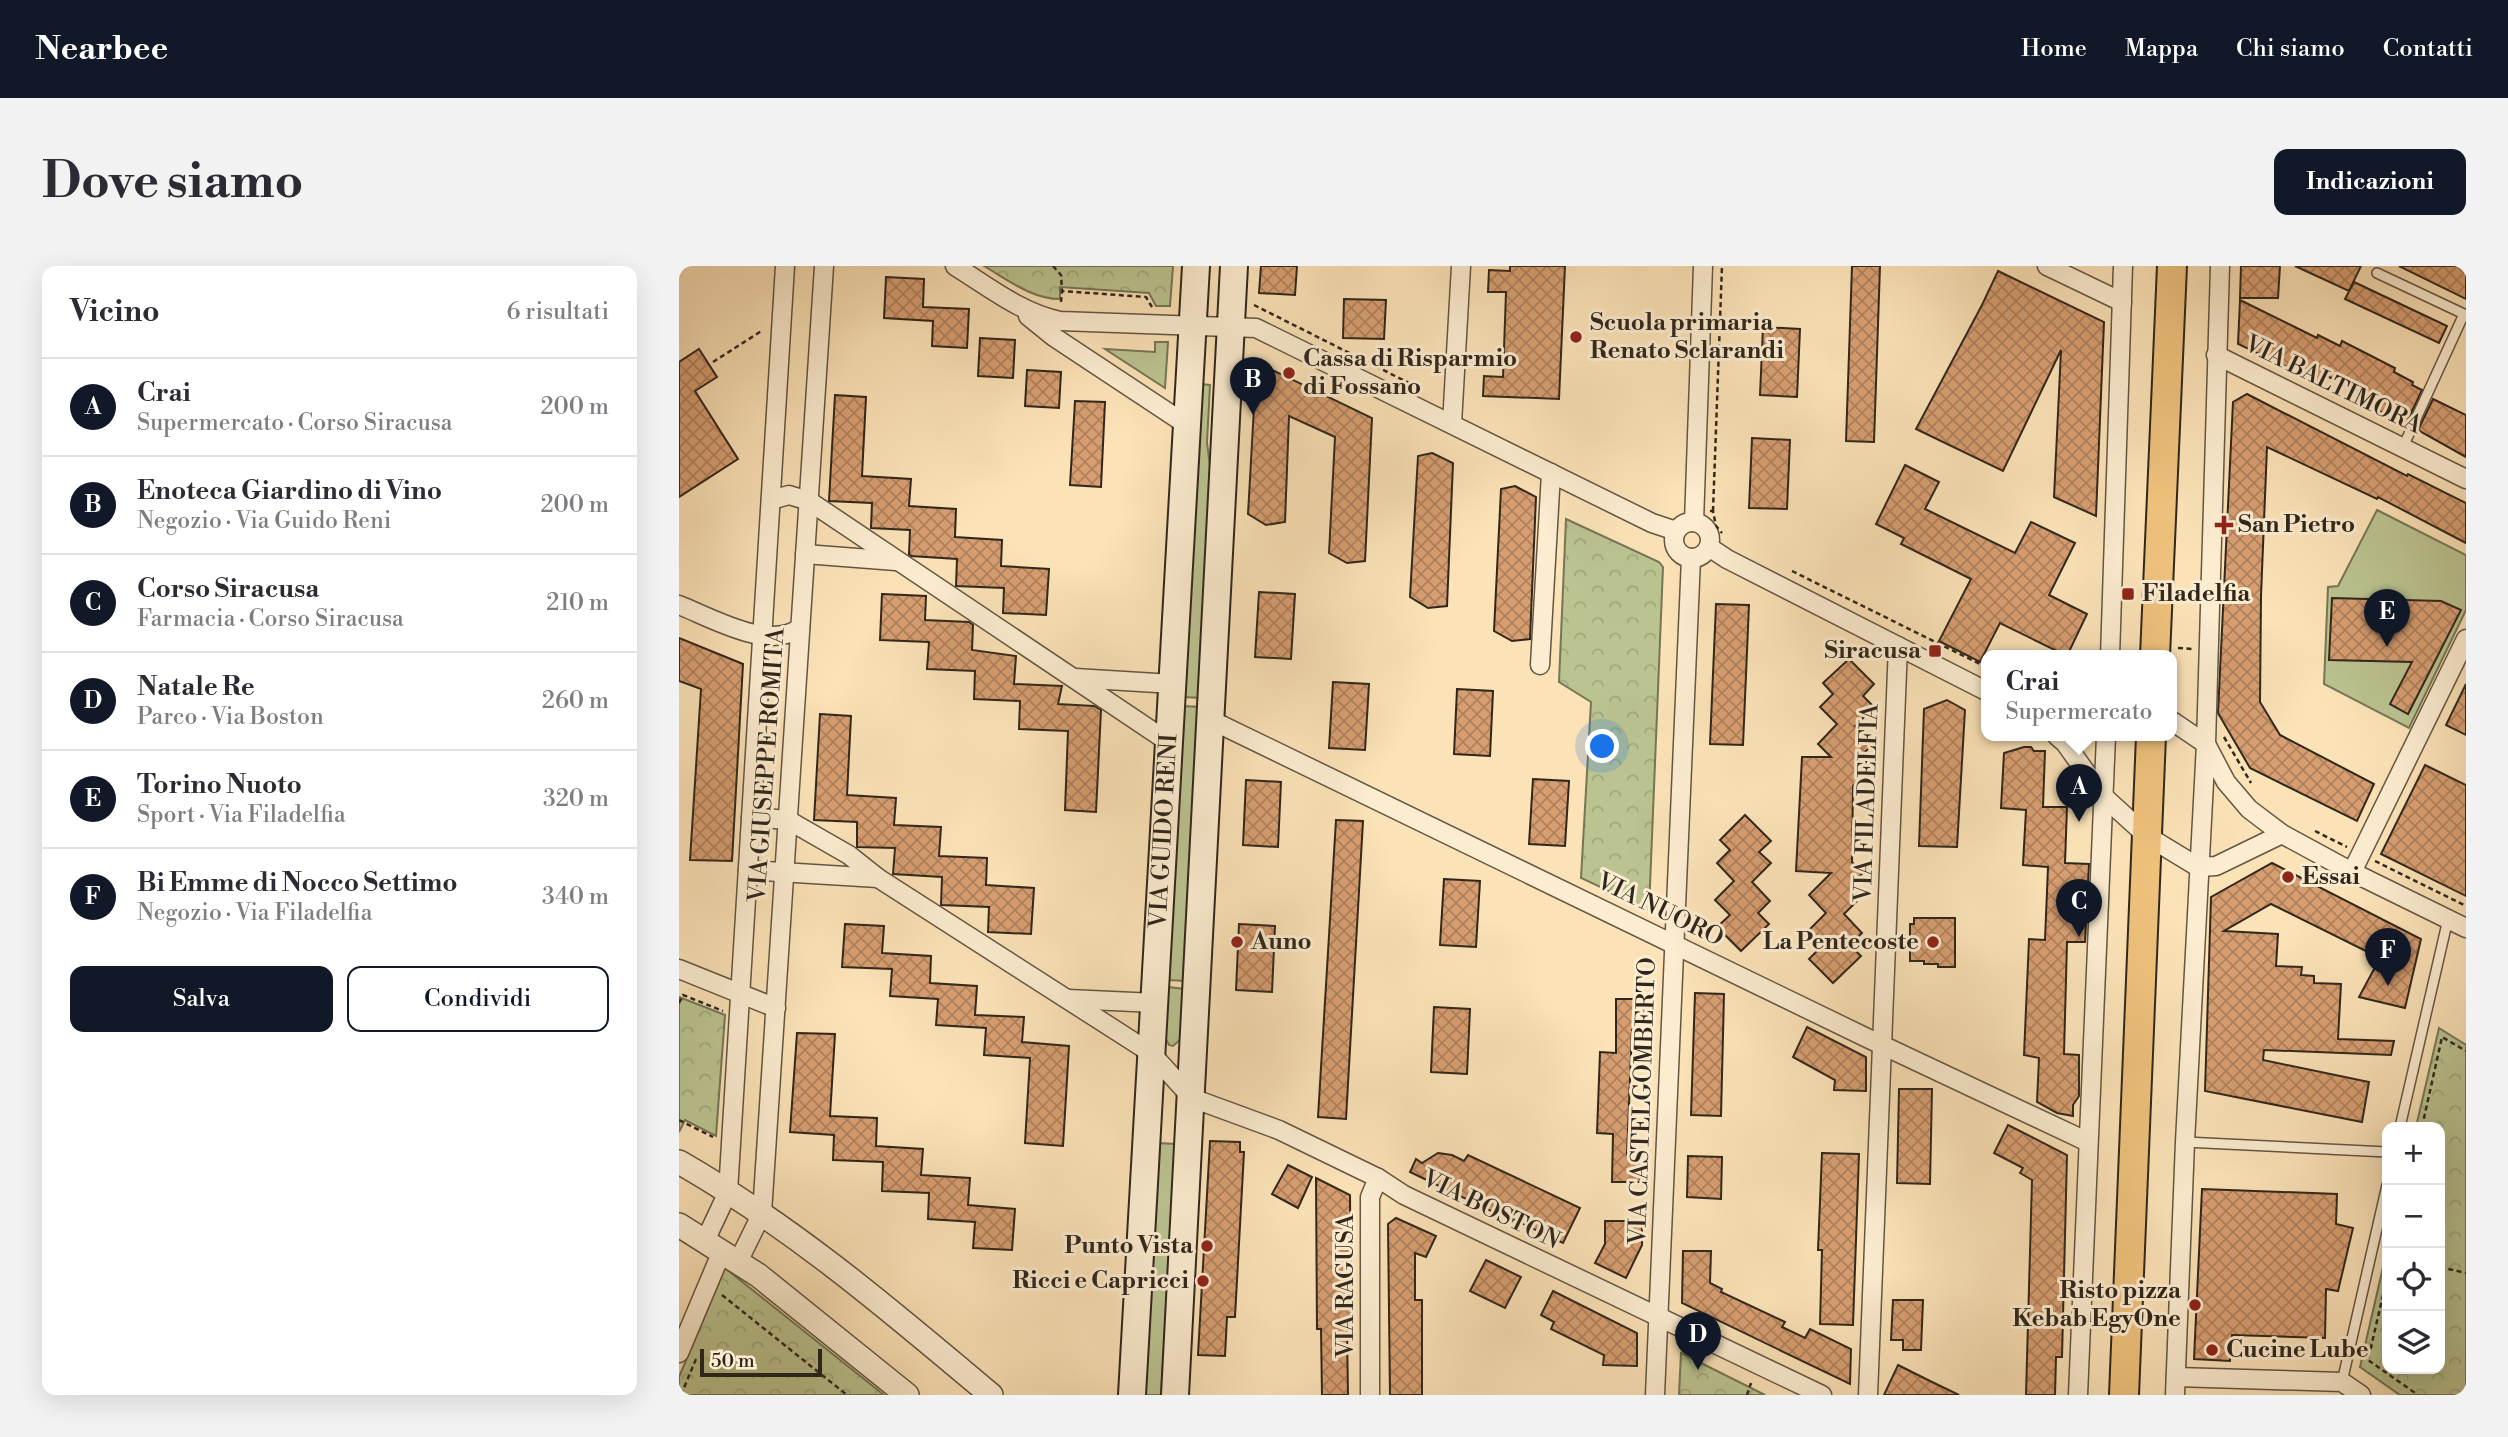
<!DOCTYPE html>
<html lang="it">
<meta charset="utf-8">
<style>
:root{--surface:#fff;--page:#f2f2f3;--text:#2b2b33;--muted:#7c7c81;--line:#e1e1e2;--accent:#111827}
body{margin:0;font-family:"Libre Bodoni",serif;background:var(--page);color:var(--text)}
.controls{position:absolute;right:21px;bottom:21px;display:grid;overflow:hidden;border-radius:14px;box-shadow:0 7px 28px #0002}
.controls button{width:63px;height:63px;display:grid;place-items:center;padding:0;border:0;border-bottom:2px solid var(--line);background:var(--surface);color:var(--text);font:35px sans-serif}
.scale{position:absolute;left:21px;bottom:18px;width:122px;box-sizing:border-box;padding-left:7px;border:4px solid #30271c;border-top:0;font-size:19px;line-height:24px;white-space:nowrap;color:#30271c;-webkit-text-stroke:5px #fcecd0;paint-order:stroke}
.you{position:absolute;left:924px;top:481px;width:24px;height:24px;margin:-18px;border:5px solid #fff;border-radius:50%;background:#1a73e8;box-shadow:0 0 0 10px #1a73e833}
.badge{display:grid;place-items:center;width:46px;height:46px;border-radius:50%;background:var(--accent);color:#fff;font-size:23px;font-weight:700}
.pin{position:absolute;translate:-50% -58px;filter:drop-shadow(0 2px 4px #0008)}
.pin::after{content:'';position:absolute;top:37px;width:24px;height:21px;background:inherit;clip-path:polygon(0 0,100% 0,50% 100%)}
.popup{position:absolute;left:1302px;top:384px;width:196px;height:91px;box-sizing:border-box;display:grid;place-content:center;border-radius:14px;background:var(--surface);filter:drop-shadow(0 2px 5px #0005);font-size:23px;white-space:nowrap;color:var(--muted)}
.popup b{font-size:26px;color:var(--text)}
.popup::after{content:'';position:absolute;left:50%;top:100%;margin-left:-14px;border:14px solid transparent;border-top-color:var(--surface)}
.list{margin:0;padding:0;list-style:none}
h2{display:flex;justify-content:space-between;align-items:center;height:91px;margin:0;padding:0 28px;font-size:30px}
h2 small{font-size:23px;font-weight:400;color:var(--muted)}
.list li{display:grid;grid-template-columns:46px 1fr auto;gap:21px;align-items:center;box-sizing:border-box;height:98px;padding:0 28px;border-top:2px solid var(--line)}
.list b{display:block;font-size:26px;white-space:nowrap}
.list p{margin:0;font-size:23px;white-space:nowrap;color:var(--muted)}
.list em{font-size:23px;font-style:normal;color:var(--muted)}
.actions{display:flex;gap:14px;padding:21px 28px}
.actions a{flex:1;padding:16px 0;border:2px solid var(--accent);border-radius:14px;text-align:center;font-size:24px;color:var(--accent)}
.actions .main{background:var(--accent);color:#fff}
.icon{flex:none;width:38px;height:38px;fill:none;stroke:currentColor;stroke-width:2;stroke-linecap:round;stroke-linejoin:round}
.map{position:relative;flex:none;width:1787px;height:1129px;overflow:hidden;border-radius:14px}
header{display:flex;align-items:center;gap:42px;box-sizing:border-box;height:98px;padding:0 35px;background:var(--accent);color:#fff}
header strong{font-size:33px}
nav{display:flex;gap:38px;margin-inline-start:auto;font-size:24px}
.intro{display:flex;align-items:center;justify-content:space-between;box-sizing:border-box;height:168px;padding:0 42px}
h1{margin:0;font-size:49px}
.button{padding:18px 32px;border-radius:14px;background:var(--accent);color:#fff;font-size:24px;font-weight:700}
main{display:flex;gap:42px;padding:0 42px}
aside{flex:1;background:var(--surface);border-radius:14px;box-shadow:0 7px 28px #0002}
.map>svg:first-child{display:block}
.green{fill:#bbc491;stroke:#767656;stroke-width:2}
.forest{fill:url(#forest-crowns);stroke:#767656;stroke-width:2}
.building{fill:url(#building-cross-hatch);stroke:#30271c;stroke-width:2}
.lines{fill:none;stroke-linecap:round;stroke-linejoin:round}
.service-casing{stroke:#635643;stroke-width:12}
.minor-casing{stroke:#635643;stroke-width:21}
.tertiary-casing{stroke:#635643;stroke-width:26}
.secondary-casing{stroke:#30271c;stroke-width:30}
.primary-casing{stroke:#30271c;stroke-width:32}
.path{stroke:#30271c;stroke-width:2.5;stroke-dasharray:5 3.5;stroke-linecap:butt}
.service{stroke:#fcecd0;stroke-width:9}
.minor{stroke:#fcecd0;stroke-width:18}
.tertiary{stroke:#fcecd0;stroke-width:23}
.secondary{stroke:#fcecd0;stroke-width:26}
.primary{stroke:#eec17c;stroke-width:28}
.poi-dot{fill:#8f2418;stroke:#fcecd0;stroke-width:2.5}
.labels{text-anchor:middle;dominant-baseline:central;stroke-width:6;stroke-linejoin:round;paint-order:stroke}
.poi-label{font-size:24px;font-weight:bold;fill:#30271c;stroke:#fcecd0;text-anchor:start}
.street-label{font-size:24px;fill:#30271c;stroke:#fcecd0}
</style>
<header>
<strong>Nearbee</strong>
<nav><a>Home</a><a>Mappa</a><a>Chi siamo</a><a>Contatti</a></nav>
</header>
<div class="intro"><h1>Dove siamo</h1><a class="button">Indicazioni</a></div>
<main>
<aside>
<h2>Vicino<small>6 risultati</small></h2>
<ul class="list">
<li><span class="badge">A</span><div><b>Crai</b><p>Supermercato · Corso Siracusa</p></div><em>200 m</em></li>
<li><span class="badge">B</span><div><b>Enoteca Giardino di Vino</b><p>Negozio · Via Guido Reni</p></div><em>200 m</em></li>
<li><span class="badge">C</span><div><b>Corso Siracusa</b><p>Farmacia · Corso Siracusa</p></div><em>210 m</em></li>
<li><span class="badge">D</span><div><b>Natale Re</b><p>Parco · Via Boston</p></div><em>260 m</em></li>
<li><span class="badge">E</span><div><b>Torino Nuoto</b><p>Sport · Via Filadelfia</p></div><em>320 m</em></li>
<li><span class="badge">F</span><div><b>Bi Emme di Nocco Settimo</b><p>Negozio · Via Filadelfia</p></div><em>340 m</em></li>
</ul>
<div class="actions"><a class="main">Salva</a><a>Condividi</a></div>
</aside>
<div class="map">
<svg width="1787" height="1129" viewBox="0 0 1787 1129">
<defs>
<pattern id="forest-crowns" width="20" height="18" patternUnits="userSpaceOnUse" patternTransform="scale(1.75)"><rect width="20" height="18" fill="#bbc491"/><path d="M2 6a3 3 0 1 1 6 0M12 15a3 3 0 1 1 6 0" fill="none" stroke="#a1a87c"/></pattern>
<pattern id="building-cross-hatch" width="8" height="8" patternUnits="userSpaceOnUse" patternTransform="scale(1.75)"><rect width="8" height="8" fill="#d79e71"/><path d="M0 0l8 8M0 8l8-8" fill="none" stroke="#af815c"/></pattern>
</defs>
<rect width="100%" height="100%" fill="#fbe2b7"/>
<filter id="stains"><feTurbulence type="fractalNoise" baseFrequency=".00286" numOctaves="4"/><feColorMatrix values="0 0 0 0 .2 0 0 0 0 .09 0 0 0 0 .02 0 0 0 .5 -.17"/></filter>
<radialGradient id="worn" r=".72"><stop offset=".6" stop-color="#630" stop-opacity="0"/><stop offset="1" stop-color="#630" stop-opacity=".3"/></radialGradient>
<g class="green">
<polygon points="476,76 489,76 486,122 426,83 476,86"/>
<polygon points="522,118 531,119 528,177 534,223 522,432 505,431"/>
<polygon points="1698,244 1787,289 1787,344 1730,462 1645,418 1649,321 1659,320"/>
<polygon points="504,440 521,441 506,715 490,714"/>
<polygon points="489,721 506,723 503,772 494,780 490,779 486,771"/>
<polygon points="480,877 496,878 482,1129 466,1129"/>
</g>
<g class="forest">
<path d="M305,0H494L491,40H477L470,27L381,21V33C353,33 329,14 305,0Z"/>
<polygon points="887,253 980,296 984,301 970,644 902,612 912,436 880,416"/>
<polygon points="0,731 46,749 37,870 6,854 0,866"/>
<polygon points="1760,762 1787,779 1787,1129 1721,1129 1681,1101 1708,984 1708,1103 1761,1103 1761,861 1737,861"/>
<polygon points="46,1002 205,1129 0,1129 0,1111"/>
<polygon points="1002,1087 1086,1129 1000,1129"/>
</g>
<g class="building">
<polygon points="582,0 618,0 616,29 580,27"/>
<polygon points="831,0 886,0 880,133 804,130 805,110 824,111 827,26 809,26 810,4 831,5"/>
<polygon points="1173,0 1201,0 1195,176 1167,175"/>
<polygon points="1562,0 1601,0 1599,32 1561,32"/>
<polygon points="1616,0 1682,0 1670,25"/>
<polygon points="1720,0 1787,0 1787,33"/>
<polygon points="1319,5 1425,56 1417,250 1375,231 1382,84 1324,205 1237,163 1303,39"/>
<polygon points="207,11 245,13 244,41 290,43 288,82 253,80 254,55 205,52"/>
<polygon points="1675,16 1768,60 1760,77 1666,33"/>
<polygon points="665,33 707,34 705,73 664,72"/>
<polygon points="1561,34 1638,72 1639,69 1661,80 1663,75 1716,102 1715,106 1734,116 1733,119 1743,124 1727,158 1695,143 1699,135 1646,109 1642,117 1559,78"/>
<polygon points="1084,61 1121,63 1118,131 1081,129"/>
<polygon points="301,72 336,74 334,112 299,110"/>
<polygon points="20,83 38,111 16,125 59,193 0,231 0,96"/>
<polygon points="591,103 693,152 686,295 668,297 650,287 656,171 610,150 606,256 587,259 569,248 577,106"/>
<polygon points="348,104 382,106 380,142 346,140"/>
<polygon points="1568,128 1728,210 1729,208 1787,237 1787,277 1699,231 1698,233 1588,181 1582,330 1581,436 1601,469 1695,518 1678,555 1571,502 1539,447 1554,136"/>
<polygon points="156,129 187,131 183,210 232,213 230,240 277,243 276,271 323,274 322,300 370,303 367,349 324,347 325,322 277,320 278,293 232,290 230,288 231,264 192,262 193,237 150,235"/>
<polygon points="1754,133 1787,149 1787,191 1739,164"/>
<polygon points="396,135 426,136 422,221 391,219"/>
<polygon points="1073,172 1111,174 1108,243 1070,242"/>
<polygon points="753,187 774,197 768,340 749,342 731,331 739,190"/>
<polygon points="1226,199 1260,216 1246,243 1336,287 1352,256 1396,277 1370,329 1408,348 1388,390 1321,357 1301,396 1260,375 1292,313 1222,278 1225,272 1197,258"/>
<polygon points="836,220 857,231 851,373 833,375 815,365 822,223"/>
<polygon points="580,326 616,328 612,393 576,391"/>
<polygon points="203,328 247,330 246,354 290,356 294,359 293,384 337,390 335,418 383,420 379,438 415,440 422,444 417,546 386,544 389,465 340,463 341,435 295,433 296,405 248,403 250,376 201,374"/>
<polygon points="1653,332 1762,335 1782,344 1729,448 1711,438 1733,396 1650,394"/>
<polygon points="1037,338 1070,339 1064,479 1031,478"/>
<polygon points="0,372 64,398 53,595 11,594 22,423 0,415"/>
<polygon points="1170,393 1195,418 1184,430 1195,441 1176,460 1194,478 1182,490 1193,501 1174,520 1173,596 1184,607 1172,618 1183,630 1165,648 1183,667 1171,679 1182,690 1154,717 1130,693 1142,681 1128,666 1147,647 1130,629 1152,607 1117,605 1123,491 1152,491 1139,478 1158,458 1141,441 1154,428 1144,417"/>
<polygon points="654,416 690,418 686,484 650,482"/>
<polygon points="1787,418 1787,469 1767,459"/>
<polygon points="778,423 814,425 811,490 775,488"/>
<polygon points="1268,434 1286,444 1278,581 1240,580 1245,443"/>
<polygon points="141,448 172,450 168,529 217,532 215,559 262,561 260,590 308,592 307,619 355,622 352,668 309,666 310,641 262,639 263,611 214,608 216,582 178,581 178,556 135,554"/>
<polygon points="1345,481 1352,481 1355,485 1366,485 1364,541 1388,541 1386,597 1410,598 1406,676 1388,676 1385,788 1400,789 1400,830 1394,839 1394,850 1378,847 1358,836 1360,792 1345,789 1350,673 1366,674 1369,601 1344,599 1347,544 1322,542 1325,487"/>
<polygon points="1746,499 1787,519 1787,630 1702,588"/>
<polygon points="854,513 890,515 886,580 850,578"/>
<polygon points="567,514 602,516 599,581 564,579"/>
<polygon points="1066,549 1092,575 1080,586 1092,597 1073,616 1091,635 1079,647 1090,658 1062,685 1038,661 1051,649 1036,634 1055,615 1038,597 1051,584 1041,574"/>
<polygon points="657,554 684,555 667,853 639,851"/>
<polygon points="1593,597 1742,673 1726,742 1680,731 1701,692 1592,638 1545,665 1599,668 1597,700 1623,701 1622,709 1635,710 1635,717 1662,718 1659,773 1715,775 1712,789 1585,784 1584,794 1690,816 1683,856 1526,825 1532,631"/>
<polygon points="765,613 801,615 797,681 761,679"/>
<polygon points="1235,652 1276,652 1276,701 1259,701 1259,698 1245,698 1245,695 1231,695 1231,658 1235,658"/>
<polygon points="166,658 205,660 203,687 252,690 251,717 298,720 296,749 345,751 343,776 390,780 384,880 346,877 351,792 305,789 307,762 257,759 259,733 211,730 213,703 163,701"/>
<polygon points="560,658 596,660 593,726 557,724"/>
<polygon points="1016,727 1045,728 1042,850 1012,849"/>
<polygon points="937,733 967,733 967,764 953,764 948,889 962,889 961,916 933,916 934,868 918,867 921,786 937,787"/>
<polygon points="755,741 791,743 788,808 752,806"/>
<polygon points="1128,761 1187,791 1187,825 1155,824 1156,814 1114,791"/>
<polygon points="118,767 156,768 151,850 198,852 197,880 244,883 242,909 291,912 289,939 336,943 333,984 294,982 296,956 249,953 250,927 203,925 204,896 154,894 155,869 111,866"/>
<polygon points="1220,823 1253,823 1251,918 1218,917"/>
<polygon points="1329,859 1388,889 1383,1091 1377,1091 1376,1129 1347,1129 1353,914 1341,907 1344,902 1315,887"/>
<polygon points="531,875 561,876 561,886 565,886 556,1051 548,1051 546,1090 519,1089"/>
<polygon points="759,887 773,889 785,895 789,889 901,942 884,977 834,953 833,955 731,906 737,893 743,897"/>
<polygon points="1143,887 1180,888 1174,1059 1141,1058 1143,984 1139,984"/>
<polygon points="1009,890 1043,891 1042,933 1008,931"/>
<polygon points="609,899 633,911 619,942 593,928"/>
<polygon points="637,912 671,929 672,1063 668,1063 669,1129 643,1129 642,1063 638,1063"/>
<polygon points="1523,923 1658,928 1657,958 1674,962 1659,1025 1647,1023 1646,1072 1553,1069 1551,1095 1515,1093"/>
<polygon points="717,952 757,970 747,991 736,987 736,1034 743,1034 743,1129 711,1129 709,958"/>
<polygon points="926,955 963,955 963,979 947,1012 916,997 926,978"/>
<polygon points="1004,985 1032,985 1031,1017 1043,1023 1042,1026 1106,1056 1103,1061 1126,1072 1131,1063 1172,1083 1171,1118 1003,1037"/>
<polygon points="807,994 842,1011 826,1042 791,1025"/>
<polygon points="874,1025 958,1067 958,1100 924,1099 925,1089 872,1063 875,1056 862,1049"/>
<polygon points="1214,1034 1244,1034 1242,1084 1224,1084 1224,1074 1212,1074"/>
<polygon points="1219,1099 1253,1116 1280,1129 1205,1129"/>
</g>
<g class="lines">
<g class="service-casing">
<g id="service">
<polyline points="1698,7 1785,48 1724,181"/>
<polyline points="1721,861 1769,653"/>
<polyline points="1506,876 1708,886"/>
<polyline points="1663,1116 1708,919"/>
</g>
</g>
<g class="minor-casing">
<g id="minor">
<path d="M276,0C310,21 342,47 381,55L577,62L973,257L997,265"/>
<polyline points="1368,0 1443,36"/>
<polyline points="349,50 375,71 508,159"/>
<polyline points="1537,89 1787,213"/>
<polyline points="773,158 782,0"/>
<polyline points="92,234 110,229 130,235 491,477"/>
<polyline points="1015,256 1024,0"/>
<circle cx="1013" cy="274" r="18"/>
<polyline points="1030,281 1048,293 1307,425"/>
<polyline points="126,288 217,295"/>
<path d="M0,339C33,352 89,385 121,362"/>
<polyline points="1431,390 1444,0"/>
<polyline points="861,399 872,207"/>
<polyline points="396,412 494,418"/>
<polyline points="532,454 1186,771 1409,876"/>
<polyline points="1493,455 1527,478 1547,516 1570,543 1603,568 1673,606 1787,662"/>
<polyline points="1378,470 1386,477 1424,530 1468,570 1519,601 1537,600 1603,568"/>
<polyline points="72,551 109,554 170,589 199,612 472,787 513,832 600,864 699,912 725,929 1143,1129"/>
<polyline points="69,604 199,612"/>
<polyline points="1673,606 1787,373"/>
<polyline points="0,703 97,742"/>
<polyline points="389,733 477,737"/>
<polyline points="26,975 49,926 106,0"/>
<polyline points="59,996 83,947 145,0"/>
<polyline points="0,1087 43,985"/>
<polyline points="1497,1111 1663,1116 1682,1129"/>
<polyline points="691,1129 691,931 699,912"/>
<polyline points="976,1129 1012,292"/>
<polyline points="1189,1129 1219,380"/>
<polyline points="1399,1129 1427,470"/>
<polyline points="1496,1129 1506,876 1527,478 1541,0"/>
</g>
</g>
<g class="tertiary-casing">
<g id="tertiary">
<path d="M0,896C115,962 211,1044 312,1129"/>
<polyline points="0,959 79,1009 228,1129"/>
</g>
</g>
<g class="secondary-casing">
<g id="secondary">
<path id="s1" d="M453,1129L517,0"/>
<polyline points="496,1129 555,0"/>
</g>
</g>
<g class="primary-casing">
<g id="primary">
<polyline points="1476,390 1493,0"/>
<polyline points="1445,1129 1472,470"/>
</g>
</g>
<g class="path">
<polyline points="374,0 382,9 383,25"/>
<polyline points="382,36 383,25 467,31 473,41"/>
<polyline points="575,39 738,121"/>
<polyline points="34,96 84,64"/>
<polyline points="1031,245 1034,245 1037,260 1043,267"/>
<polyline points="1034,245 1043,0"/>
<polyline points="1113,305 1307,401"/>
<polyline points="1499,382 1513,383"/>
<polyline points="1545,471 1572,517"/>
<polyline points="1636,565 1668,581"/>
<polyline points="1696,595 1787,640"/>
<polyline points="0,737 4,729 44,745"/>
<polyline points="0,854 34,871"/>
<polyline points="1743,861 1763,771 1787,785"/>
<polyline points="1761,1001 1787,1007"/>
<polyline points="1708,1012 1689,1094 1739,1129"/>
<polyline points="43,1029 168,1129"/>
<polyline points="2,1129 17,1093"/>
<polyline points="1068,1129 1072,1117"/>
</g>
<use href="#service" class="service"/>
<use href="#minor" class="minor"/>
<use href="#tertiary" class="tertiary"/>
<use href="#secondary" class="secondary"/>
<use href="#primary" class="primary"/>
</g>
<g class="poi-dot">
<circle cx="897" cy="71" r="7"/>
<circle cx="610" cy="107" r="7"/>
<path d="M1541.5 248.5h7v7h7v7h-7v7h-7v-7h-7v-7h7z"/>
<rect x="1442" y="321" width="14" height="14" rx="3.5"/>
<rect x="1249" y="378" width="14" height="14" rx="3.5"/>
<circle cx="1609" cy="611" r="7"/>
<circle cx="558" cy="676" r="7"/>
<circle cx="1254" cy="676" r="7"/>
<circle cx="528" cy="980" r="7"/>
<circle cx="524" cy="1015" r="7"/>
<circle cx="1516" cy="1039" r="7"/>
<circle cx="1533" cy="1084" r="7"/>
</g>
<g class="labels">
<g class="poi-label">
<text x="911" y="57">Scuola primaria<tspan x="911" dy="28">Renato Sclarandi</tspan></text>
<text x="624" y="93">Cassa di Risparmio<tspan x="624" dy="28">di Fossano</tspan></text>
<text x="1559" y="259">San Pietro</text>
<text x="1463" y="328">Filadelfia</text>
<text x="1242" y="385" text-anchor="end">Siracusa</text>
<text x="1623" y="611">Essai</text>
<text x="572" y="676">Auno</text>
<text x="1240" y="676" text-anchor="end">La Pentecoste</text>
<text x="514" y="980" text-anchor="end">Punto Vista</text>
<text x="510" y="1015" text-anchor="end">Ricci e Capricci</text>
<text x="1502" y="1025" text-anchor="end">Risto pizza<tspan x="1502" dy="28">Kebab EgyOne</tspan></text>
<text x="1547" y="1084">Cucine Lube</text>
</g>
<g class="street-label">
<text transform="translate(1654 119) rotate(26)">VIA BALTIMORA</text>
<text transform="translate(88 499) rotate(-86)">VIA GIUSEPPE ROMITA</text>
<text transform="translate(1188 537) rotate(-88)">VIA FILADELFIA</text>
<text stroke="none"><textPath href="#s1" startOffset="565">VIA GUIDO RENI</textPath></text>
<text transform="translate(981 644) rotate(26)">VIA NUORO</text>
<text transform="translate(964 835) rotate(-88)">VIA CASTELGOMBERTO</text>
<text transform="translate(812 944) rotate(26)">VIA BOSTON</text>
<text transform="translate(667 1020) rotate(-90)">VIA RAGUSA</text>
</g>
</g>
<rect width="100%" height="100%" filter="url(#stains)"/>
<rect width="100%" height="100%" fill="url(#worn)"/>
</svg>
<div class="controls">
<button>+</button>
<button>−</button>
<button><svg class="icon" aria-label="locate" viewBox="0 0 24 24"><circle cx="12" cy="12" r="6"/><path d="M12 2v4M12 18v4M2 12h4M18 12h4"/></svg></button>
<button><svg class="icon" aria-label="layers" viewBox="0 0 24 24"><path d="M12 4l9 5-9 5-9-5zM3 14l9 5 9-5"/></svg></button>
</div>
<div class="scale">50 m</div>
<div class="you"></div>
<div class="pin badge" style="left:1400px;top:556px">A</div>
<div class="popup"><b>Crai</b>Supermercato</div>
<div class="pin badge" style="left:574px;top:149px">B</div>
<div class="pin badge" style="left:1400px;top:671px">C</div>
<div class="pin badge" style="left:1019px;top:1104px">D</div>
<div class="pin badge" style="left:1708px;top:381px">E</div>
<div class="pin badge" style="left:1709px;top:720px">F</div>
</div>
</main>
